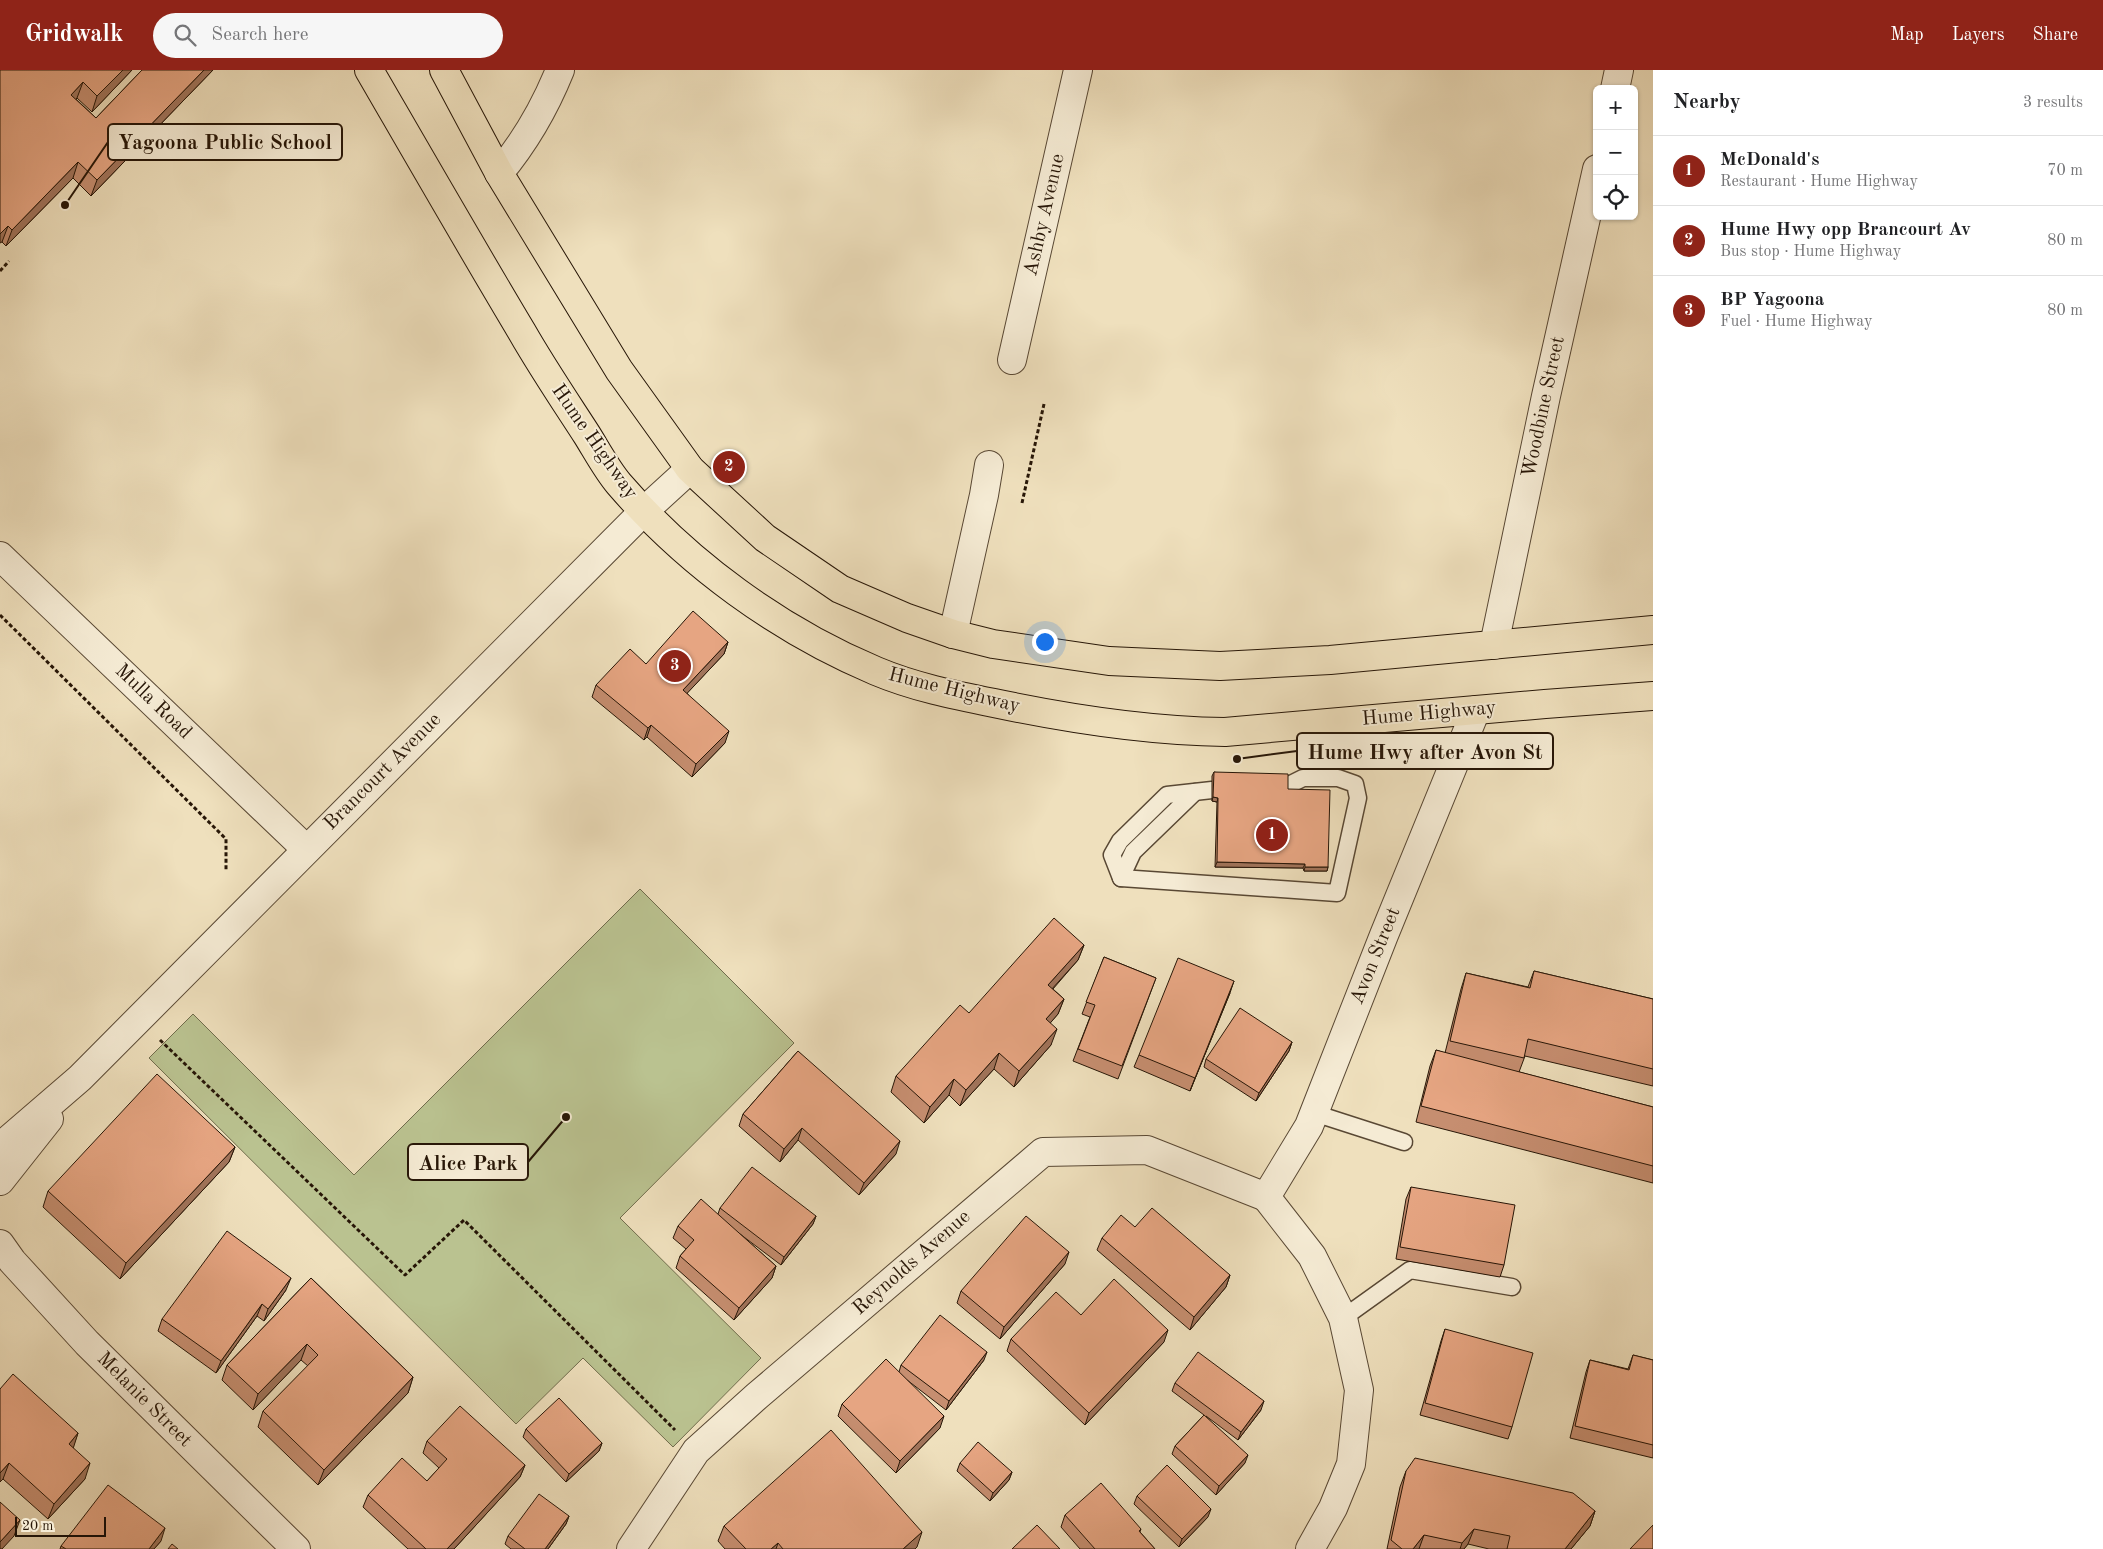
<!DOCTYPE html>
<meta charset="utf-8">
<style>
:root{--surface:#fff;--page:#f6f6f6;--text:#202124;--muted:#757577;--line:#e0e0e0;--accent:#8f2418}
body{margin:0;font-family:"Old Standard TT",serif;background:var(--page);color:var(--text)}
.controls{position:absolute;right:15px;top:15px;display:grid;overflow:hidden;border-radius:8px;box-shadow:0 1px 4px #0004}
.controls button{width:45px;height:45px;display:grid;place-items:center;padding:0;border:0;border-bottom:1px solid var(--line);background:var(--surface);color:var(--text);font:25px sans-serif}
.scale{position:absolute;left:15px;bottom:12px;width:91px;box-sizing:border-box;padding-left:5px;border:2px solid #271607;border-top:0;font-size:14px;line-height:18px;white-space:nowrap;color:#271607;-webkit-text-stroke:4px #f5ebd4;paint-order:stroke}
.you{position:absolute;left:1044px;top:571px;width:18px;height:18px;margin:-12px;border:4px solid #fff;border-radius:50%;background:#1a73e8;box-shadow:0 0 0 8px #1a73e833}
.badge{display:grid;place-items:center;width:32px;height:32px;border-radius:50%;background:var(--accent);color:#fff;font-size:16px;font-weight:700}
.pin{position:absolute;translate:-50% -50%;border:2px solid #fff;box-shadow:0 1px 5px #0006}
.list{margin:0;padding:0;list-style:none}
h2{display:flex;justify-content:space-between;align-items:center;height:65px;margin:0;padding:0 20px;font-size:21px}
h2 small{font-size:16px;font-weight:400;color:var(--muted)}
.list li{display:grid;grid-template-columns:32px 1fr auto;gap:15px;align-items:center;box-sizing:border-box;height:70px;padding:0 20px;border-top:1px solid var(--line)}
.list b{display:block;font-size:19px;white-space:nowrap}
.list p{margin:0;font-size:16px;white-space:nowrap;color:var(--muted)}
.list em{font-size:16px;font-style:normal;color:var(--muted)}
.icon{flex:none;width:28px;height:28px;fill:none;stroke:currentColor;stroke-width:2;stroke-linecap:round;stroke-linejoin:round}
.map{position:relative;flex:none;width:1653px;height:1479px;overflow:hidden}
header{display:flex;align-items:center;gap:30px;box-sizing:border-box;height:70px;padding:0 25px;background:var(--accent);color:#fff}
header strong{font-size:24px}
nav{display:flex;gap:28px;margin-inline-start:auto;font-size:18px}
.search{width:350px;height:45px;background:var(--page);display:flex;align-items:center;gap:12px;box-sizing:border-box;padding:0 18px;border-radius:28px;color:var(--muted);font-size:19px}
main{display:flex}
aside{flex:1;background:var(--surface)}
.map>svg:first-child{display:block}
.green{fill:#bac290;stroke:#706c4c}
.lines{fill:none;stroke-linecap:round;stroke-linejoin:round}
.service-casing{stroke:#594834;stroke-width:19}
.minor-casing{stroke:#594834;stroke-width:30}
.trunk-casing{stroke:#271607;stroke-width:30}
.path{stroke:#271607;stroke-width:3;stroke-dasharray:4 2.5;stroke-linecap:butt}
.service{stroke:#f5ebd4;stroke-width:16}
.minor{stroke:#f5ebd4;stroke-width:28}
.trunk{stroke:#efe0bd;stroke-width:28}
.wall{fill:#c68e70;stroke:#271607}
.shaded-wall{fill:#a1745b;stroke:#271607}
.building{fill:#e6a582;stroke:#271607}
.labels{text-anchor:middle;dominant-baseline:central;stroke-width:4;stroke-linejoin:round;paint-order:stroke}
.street-label{font-size:20px;fill:#271607;stroke:#f5ebd4}
.leader{fill:none;stroke:#271607;stroke-width:2}
.callout-dot{fill:#271607;stroke:#f5ebd4;stroke-width:2}
.callout{fill:#f5ebd4;stroke:#271607;stroke-width:2}
.callout-label{font-size:21px;text-anchor:middle;font-weight:bold;fill:#271607}
</style>
<header>
<strong>Gridwalk</strong>
<div class="search"><svg class="icon" aria-label="search" viewBox="0 0 24 24"><circle cx="10" cy="10" r="6"/><path d="M15 15l6 6"/></svg>Search here</div>
<nav><a>Map</a><a>Layers</a><a>Share</a></nav>
</header>
<main>
<div class="map">
<svg width="1653" height="1479" viewBox="0 0 1653 1479">
<rect width="100%" height="100%" fill="#efe0bd"/>
<filter id="stains"><feTurbulence type="fractalNoise" baseFrequency=".004" numOctaves="4"/><feColorMatrix values="0 0 0 0 .2 0 0 0 0 .09 0 0 0 0 .02 0 0 0 .5 -.17"/></filter>
<radialGradient id="worn" r=".72"><stop offset=".6" stop-color="#630" stop-opacity="0"/><stop offset="1" stop-color="#630" stop-opacity=".3"/></radialGradient>
<polygon class="green" points="640,819 794,973 620,1148 761,1288 673,1377 583,1288 516,1354 149,988 193,944 354,1105"/>
<g class="lines">
<g class="service-casing">
<g id="service">
<polygon points="1303,708 1338,708 1355,714 1358,728 1337,823 1121,808 1112,785 1120,771 1167,725 1212,720 1287,716"/>
<polyline points="1121,808 1133,782 1195,722"/>
<polyline points="1314,1043 1404,1072"/>
<polyline points="1343,1248 1410,1200 1512,1217"/>
</g>
</g>
<g class="minor-casing">
<g id="minor">
<polyline points="1615,19 1619,0"/>
<path d="M499,103C525,72 545,37 560,0"/>
<polyline points="1012,290 1078,0"/>
<polyline points="0,486 306,779"/>
<polyline points="953,564 984,425 989,395"/>
<polyline points="1494,575 1546,326 1597,99"/>
<polyline points="0,1077 80,1008 644,441 690,399"/>
<polyline points="0,1111 49,1049"/>
<polyline points="1266,1127 1309,1056 1384,865 1476,640"/>
<polyline points="1266,1127 1312,1186 1343,1248 1359,1320 1351,1394 1333,1438 1310,1479"/>
<polyline points="0,1174 12,1191 87,1273 296,1479"/>
<polyline points="631,1479 696,1381 757,1326 1043,1082 1147,1080 1266,1127"/>
</g>
</g>
<g class="trunk-casing">
<g id="trunk">
<path d="M369,0C420,88 470,175 522,262C542,297 565,331 587,365C597,381 607,400 619,414C688,494 779,560 876,601C914,617 954,625 994,633C1070,649 1147,661 1225,662L1545,634L1653,626"/>
<polyline points="444,0 499,103 619,300 690,399 765,468 840,519 907,548 953,564 993,574 1109,591 1220,596 1330,590 1653,560"/>
</g>
</g>
<g class="path">
<polyline points="0,201 9,191"/>
<polyline points="1022,433 1044,334"/>
<polyline points="0,545 226,769 226,801"/>
<polyline points="160,970 405,1205 464,1150 675,1360"/>
</g>
<use href="#service" class="service"/>
<use href="#minor" class="minor"/>
<use href="#trunk" class="trunk"/>
</g>
<g class="wall">
<polygon points="0,0 132,0 92,42 77,28 76,29 96,48 142,0 213,0 91,126 73,108 6,176 2,172"/>
<polygon points="728,572 724,584 687,623 725,673 692,707 647,667 644,670 592,627 596,615 646,594"/>
<polygon points="1214,702 1288,719 1328,797 1327,801 1304,801 1303,798 1215,797 1217,732 1212,731 1212,706"/>
<polygon points="1084,875 1078,890 1053,919 1064,929 1058,944 1050,953 1051,975 1014,1017 994,999 960,1036 949,1025 924,1053 891,1022 896,1006 969,943"/>
<polygon points="1104,887 1156,908 1118,1009 1073,991 1090,947 1082,944"/>
<polygon points="1534,901 1653,929 1653,1016 1525,986 1519,1002 1653,1037 1653,1113 1416,1052 1430,996 1436,980 1445,983 1461,919 1466,903 1528,917"/>
<polygon points="1230,923 1190,1021 1134,997 1139,985"/>
<polygon points="1292,972 1289,981 1256,1031 1204,997 1206,989"/>
<polygon points="798,981 896,1084 859,1125 798,1070 780,1092 739,1056 743,1044"/>
<polygon points="235,1077 229,1092 120,1209 43,1137 48,1121"/>
<polygon points="1411,1117 1504,1195 1500,1207 1396,1189 1406,1129"/>
<polygon points="720,1138 816,1146 813,1154 781,1195 740,1164 776,1196 772,1208 734,1250 676,1198 680,1186 686,1179 673,1168 678,1156 718,1144"/>
<polygon points="1135,1157 1230,1205 1226,1217 1190,1260 1097,1180 1102,1168"/>
<polygon points="1065,1194 1000,1269 957,1233 961,1221"/>
<polygon points="311,1208 413,1307 408,1323 318,1415 258,1357 263,1341 308,1296 301,1290 253,1340 222,1310 227,1295"/>
<polygon points="286,1220 264,1251 257,1246 216,1303 158,1261 162,1249"/>
<polygon points="1081,1245 1164,1272 1085,1355 1007,1281 1011,1269"/>
<polygon points="1445,1259 1512,1357 1508,1369 1420,1345 1441,1271"/>
<polygon points="1633,1285 1653,1290 1653,1388 1570,1368 1586,1302 1590,1290 1628,1299"/>
<polygon points="984,1290 946,1340 907,1310 940,1358 896,1403 838,1346 842,1334 899,1302 901,1295"/>
<polygon points="1175,1313 1261,1340 1238,1370 1206,1346 1245,1393 1216,1425 1172,1384 1175,1376 1204,1345 1172,1321"/>
<polygon points="0,1319 78,1363 73,1377 85,1409 48,1449 3,1409"/>
<polygon points="526,1359 602,1373 599,1381 566,1412 523,1367"/>
<polygon points="427,1371 525,1395 520,1407 454,1479 408,1479 363,1437 368,1425 427,1411 439,1398 423,1383"/>
<polygon points="960,1393 1012,1402 1009,1410 990,1431 957,1401"/>
<polygon points="1406,1401 1595,1441 1590,1456 1571,1479 1489,1479 1468,1474 1464,1479 1387,1479 1400,1417"/>
<polygon points="1137,1426 1208,1447 1179,1477 1134,1434"/>
<polygon points="1065,1445 1141,1459 1140,1462 1155,1479 1080,1479 1061,1457"/>
<polygon points="569,1446 566,1454 548,1479 511,1479 505,1474 508,1466"/>
<polygon points="724,1456 917,1477 915,1479 725,1479 718,1471"/>
<polygon points="161,1471 154,1479 60,1479 61,1476"/>
</g>
<g class="shaded-wall">
<polygon points="123,0 132,0 92,42 97,26"/>
<polygon points="204,0 213,0 91,126 97,110"/>
<polygon points="83,12 77,28 65,40 71,25"/>
<polygon points="78,92 73,108 6,176 12,160"/>
<polygon points="8,156 2,172 0,173 0,164"/>
<polygon points="728,572 724,584 679,632 683,620"/>
<polygon points="651,655 647,667 644,670 648,658"/>
<polygon points="729,661 725,673 692,707 696,694"/>
<polygon points="1213,727 1218,728 1217,732 1212,731"/>
<polygon points="1217,792 1305,794 1303,798 1215,797"/>
<polygon points="1305,797 1328,797 1327,801 1304,801"/>
<polygon points="1084,875 1078,890 1042,930 1048,915"/>
<polygon points="1234,911 1230,923 1190,1021 1195,1008"/>
<polygon points="1064,929 1058,944 1040,965 1046,949"/>
<polygon points="1057,959 1051,975 1014,1017 1019,1001"/>
<polygon points="1292,972 1289,981 1256,1031 1259,1023"/>
<polygon points="999,983 994,999 960,1036 966,1020"/>
<polygon points="954,1009 949,1025 924,1053 930,1037"/>
<polygon points="802,1058 798,1070 780,1092 784,1079"/>
<polygon points="900,1071 896,1084 859,1125 864,1113"/>
<polygon points="235,1077 229,1092 120,1209 126,1193"/>
<polygon points="816,1146 813,1154 781,1195 784,1187"/>
<polygon points="1069,1182 1065,1194 1000,1269 1004,1257"/>
<polygon points="776,1196 772,1208 734,1250 739,1238"/>
<polygon points="1230,1205 1226,1217 1190,1260 1194,1247"/>
<polygon points="291,1208 286,1220 264,1251 268,1239"/>
<polygon points="262,1234 257,1246 216,1303 221,1291"/>
<polygon points="1168,1260 1164,1272 1085,1355 1089,1343"/>
<polygon points="307,1274 301,1290 253,1340 258,1324"/>
<polygon points="987,1282 984,1290 946,1340 949,1331"/>
<polygon points="413,1307 408,1323 318,1415 324,1400"/>
<polygon points="1264,1331 1261,1340 1238,1370 1241,1362"/>
<polygon points="944,1346 940,1358 896,1403 900,1391"/>
<polygon points="78,1363 73,1379 69,1374"/>
<polygon points="602,1373 599,1381 566,1412 569,1404"/>
<polygon points="1248,1385 1245,1393 1216,1425 1219,1416"/>
<polygon points="9,1393 3,1409 0,1412 0,1403"/>
<polygon points="90,1393 85,1409 48,1449 54,1434"/>
<polygon points="525,1395 520,1407 454,1479 447,1479"/>
<polygon points="1012,1402 1009,1410 990,1431 993,1423"/>
<polygon points="1211,1439 1208,1447 1179,1477 1182,1469"/>
<polygon points="1595,1441 1590,1456 1571,1479 1565,1479"/>
<polygon points="569,1446 566,1454 548,1479 545,1479"/>
<polygon points="20,1450 14,1466 2,1479 0,1479 0,1472"/>
<polygon points="165,1458 161,1471 154,1479 149,1479"/>
<polygon points="1474,1459 1468,1474 1464,1479 1460,1479 1462,1473"/>
<polygon points="922,1462 917,1477 915,1479 903,1479"/>
<polygon points="1424,1465 1419,1479 1413,1479"/>
<polygon points="778,1473 776,1479 771,1479"/>
</g>
<g class="building">
<polygon points="0,0 123,0 97,26 83,12 71,25 96,48 142,0 204,0 97,110 78,92 12,160 8,156 0,164"/>
<polygon points="693,541 728,572 683,620 729,661 696,694 651,655 648,658 596,615 630,579 646,594"/>
<polygon points="1214,702 1288,704 1288,719 1330,720 1328,797 1305,797 1305,794 1217,792 1218,728 1213,727"/>
<polygon points="1054,848 1084,875 1048,915 1064,929 1046,949 1057,959 1019,1001 999,983 966,1020 954,1009 930,1037 896,1006 960,935 969,943"/>
<polygon points="1104,887 1156,908 1122,996 1078,979 1095,935 1086,932"/>
<polygon points="1178,888 1234,911 1195,1008 1139,985"/>
<polygon points="1534,901 1653,929 1653,999 1528,969 1524,988 1450,971 1466,903 1530,918"/>
<polygon points="1240,938 1292,972 1259,1023 1206,989"/>
<polygon points="1436,980 1653,1037 1653,1096 1421,1036"/>
<polygon points="798,981 900,1071 864,1113 802,1058 784,1079 743,1044"/>
<polygon points="157,1004 235,1077 126,1193 48,1121"/>
<polygon points="752,1097 816,1146 784,1187 720,1138"/>
<polygon points="1411,1117 1515,1135 1504,1195 1400,1177"/>
<polygon points="701,1129 776,1196 739,1238 680,1186 694,1170 678,1156"/>
<polygon points="1152,1138 1230,1205 1194,1247 1102,1168 1121,1145 1135,1157"/>
<polygon points="1026,1146 1069,1182 1004,1257 961,1221"/>
<polygon points="227,1161 291,1208 268,1239 262,1234 221,1291 162,1249"/>
<polygon points="311,1208 413,1307 324,1400 263,1341 318,1285 307,1274 258,1324 227,1295"/>
<polygon points="1114,1209 1168,1260 1089,1343 1011,1269 1056,1222 1081,1245"/>
<polygon points="940,1245 987,1282 949,1331 901,1295"/>
<polygon points="1445,1259 1533,1283 1512,1357 1425,1333"/>
<polygon points="1198,1282 1264,1331 1241,1362 1175,1313"/>
<polygon points="1633,1285 1653,1290 1653,1375 1575,1356 1590,1290 1629,1300"/>
<polygon points="886,1289 944,1346 900,1391 842,1334"/>
<polygon points="13,1304 78,1363 69,1374 90,1393 54,1434 9,1393 0,1403 0,1319"/>
<polygon points="559,1328 602,1373 569,1404 526,1359"/>
<polygon points="460,1336 525,1395 447,1479 426,1479 368,1425 402,1388 427,1411 447,1389 427,1371"/>
<polygon points="1204,1345 1248,1385 1219,1416 1175,1376"/>
<polygon points="831,1360 922,1462 903,1479 783,1479 778,1473 771,1479 746,1479 724,1456"/>
<polygon points="978,1372 1012,1402 993,1423 960,1393"/>
<polygon points="1415,1388 1573,1423 1595,1441 1565,1479 1507,1479 1510,1466 1474,1459 1462,1473 1424,1465 1413,1479 1402,1479 1391,1470 1406,1401"/>
<polygon points="1167,1395 1211,1439 1182,1469 1137,1426"/>
<polygon points="1101,1413 1141,1459 1139,1461 1155,1479 1095,1479 1065,1445"/>
<polygon points="108,1415 165,1458 149,1479 66,1479 61,1476"/>
<polygon points="539,1424 569,1446 545,1479 525,1479 508,1466"/>
<polygon points="0,1432 20,1450 0,1472"/>
<polygon points="1037,1455 1060,1479 1012,1479"/>
<polygon points="1653,1455 1653,1479 1630,1479"/>
<polygon points="172,1474 178,1479 168,1479"/>
</g>
<g class="labels">
<g class="street-label">
<text transform="translate(1045 145) rotate(-77)">Ashby Avenue</text>
<text transform="translate(1544 337) rotate(-78)">Woodbine Street</text>
<text transform="translate(594 372) rotate(55)">Hume Highway</text>
<text transform="translate(954 621) rotate(14)">Hume Highway</text>
<text transform="translate(153 632) rotate(44)">Mulla Road</text>
<text transform="translate(1429 644) rotate(-5)">Hume Highway</text>
<text transform="translate(383 702) rotate(-45)">Brancourt Avenue</text>
<text transform="translate(1376 886) rotate(-68)">Avon Street</text>
<text transform="translate(912 1193) rotate(-41)">Reynolds Avenue</text>
<text transform="translate(144 1330) rotate(45)">Melanie Street</text>
</g>
</g>
<path class="leader" d="M65 135L108 72M1237 689L1297 681M566 1047L528 1092"/>
<g class="callout-dot">
<circle cx="65" cy="135" r="5"/>
<circle cx="1237" cy="689" r="5"/>
<circle cx="566" cy="1047" r="5"/>
</g>
<g class="callout">
<rect x="108" y="54" width="234" height="36" rx="5"/>
<rect x="1297" y="663" width="256" height="36" rx="5"/>
<rect x="408" y="1074" width="120" height="36" rx="5"/>
</g>
<g class="callout-label">
<text x="225" y="79">Yagoona Public School</text>
<text x="1425" y="689">Hume Hwy after Avon St</text>
<text x="468" y="1100">Alice Park</text>
</g>
<rect width="100%" height="100%" filter="url(#stains)"/>
<rect width="100%" height="100%" fill="url(#worn)"/>
</svg>
<div class="controls">
<button>+</button>
<button>−</button>
<button><svg class="icon" aria-label="locate" viewBox="0 0 24 24"><circle cx="12" cy="12" r="6"/><path d="M12 2v4M12 18v4M2 12h4M18 12h4"/></svg></button>
</div>
<div class="scale">20 m</div>
<div class="you"></div>
<div class="pin badge" style="left:1272px;top:765px">1</div>
<div class="pin badge" style="left:729px;top:397px">2</div>
<div class="pin badge" style="left:675px;top:596px">3</div>
</div>
<aside>
<h2>Nearby<small>3 results</small></h2>
<ul class="list">
<li><span class="badge">1</span><div><b>McDonald's</b><p>Restaurant · Hume Highway</p></div><em>70 m</em></li>
<li><span class="badge">2</span><div><b>Hume Hwy opp Brancourt Av</b><p>Bus stop · Hume Highway</p></div><em>80 m</em></li>
<li><span class="badge">3</span><div><b>BP Yagoona</b><p>Fuel · Hume Highway</p></div><em>80 m</em></li>
</ul>
</aside>
</main>
